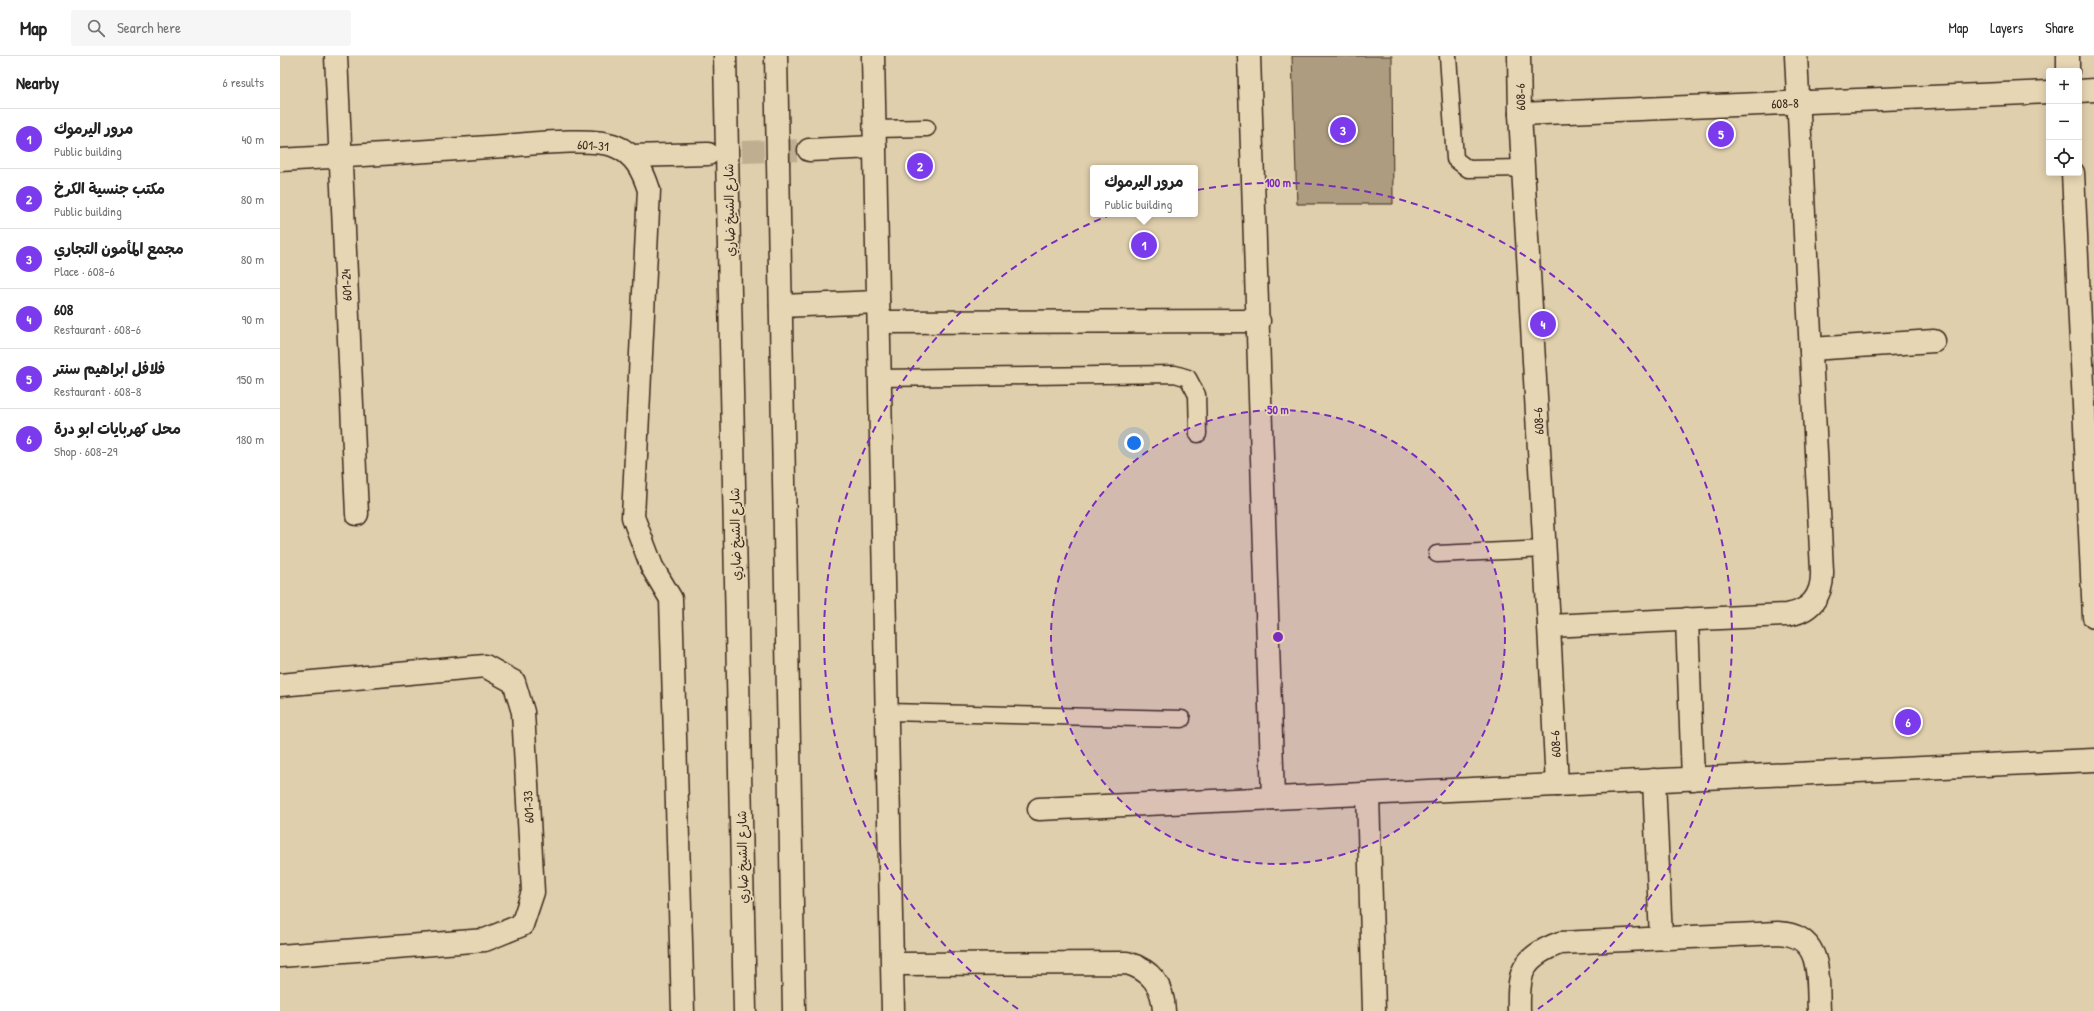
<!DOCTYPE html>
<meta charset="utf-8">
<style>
:root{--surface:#fff;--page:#f6f6f6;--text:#222;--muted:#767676;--line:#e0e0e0;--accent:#7c3aed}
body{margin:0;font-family:"Patrick Hand","Playpen Sans Arabic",sans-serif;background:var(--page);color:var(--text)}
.controls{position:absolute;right:12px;top:12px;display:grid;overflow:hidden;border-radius:4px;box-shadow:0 2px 10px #0003}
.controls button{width:36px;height:36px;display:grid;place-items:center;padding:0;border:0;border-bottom:1px solid var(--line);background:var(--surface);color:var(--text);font:20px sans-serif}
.you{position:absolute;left:854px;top:387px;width:14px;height:14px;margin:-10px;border:3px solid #fff;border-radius:50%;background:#1a73e8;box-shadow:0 0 0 6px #1a73e833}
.badge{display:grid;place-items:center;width:26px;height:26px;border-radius:50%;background:var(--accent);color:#fff;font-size:13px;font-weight:700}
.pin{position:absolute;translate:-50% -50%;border:2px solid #fff;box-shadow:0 1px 4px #0006}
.popup{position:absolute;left:810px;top:109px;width:108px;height:52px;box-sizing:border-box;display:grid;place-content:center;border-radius:4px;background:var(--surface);filter:drop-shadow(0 1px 3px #0005);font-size:13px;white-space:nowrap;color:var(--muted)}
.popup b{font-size:15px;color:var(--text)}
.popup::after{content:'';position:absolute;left:50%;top:100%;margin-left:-8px;border:8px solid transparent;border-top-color:var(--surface)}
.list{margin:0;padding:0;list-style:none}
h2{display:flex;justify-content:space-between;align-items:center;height:52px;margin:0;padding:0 16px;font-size:17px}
h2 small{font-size:13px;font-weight:400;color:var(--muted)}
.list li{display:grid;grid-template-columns:26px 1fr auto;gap:12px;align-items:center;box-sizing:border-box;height:60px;padding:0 16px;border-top:1px solid var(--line)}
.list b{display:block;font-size:15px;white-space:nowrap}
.list p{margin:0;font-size:13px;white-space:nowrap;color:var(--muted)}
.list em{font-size:13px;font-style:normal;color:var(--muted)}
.icon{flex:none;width:22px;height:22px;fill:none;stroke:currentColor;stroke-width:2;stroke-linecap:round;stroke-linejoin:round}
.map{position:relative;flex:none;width:1814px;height:955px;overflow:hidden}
header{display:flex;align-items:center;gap:24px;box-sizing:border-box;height:56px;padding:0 20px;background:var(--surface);border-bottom:1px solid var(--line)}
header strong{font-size:19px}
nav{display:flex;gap:22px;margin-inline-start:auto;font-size:14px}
.search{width:280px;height:36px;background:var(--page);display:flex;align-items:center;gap:10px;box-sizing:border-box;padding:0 14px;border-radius:4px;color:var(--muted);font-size:15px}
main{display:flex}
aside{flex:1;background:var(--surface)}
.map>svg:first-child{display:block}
.building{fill:#ad9c80;stroke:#3b2a1e}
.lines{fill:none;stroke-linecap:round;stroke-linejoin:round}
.street-tunnel{stroke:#bfae90;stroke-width:22;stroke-dasharray:22 11;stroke-linecap:butt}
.lane-casing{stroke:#3b2a1e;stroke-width:19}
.street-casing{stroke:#3b2a1e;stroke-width:25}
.primary-casing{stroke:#3b2a1e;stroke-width:25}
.lane{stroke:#e7d6b3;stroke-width:16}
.street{stroke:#e7d6b3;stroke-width:22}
.primary{stroke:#e7d6b3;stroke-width:22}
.ring{fill:none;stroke:#7b2cbf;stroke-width:2;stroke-dasharray:7 5}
.labels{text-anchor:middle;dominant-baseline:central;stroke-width:3.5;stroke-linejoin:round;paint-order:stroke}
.street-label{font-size:13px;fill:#3b2a1e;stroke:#e7d6b3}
.centre{fill:#7b2cbf;stroke:#e7d6b3;stroke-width:2}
.ring-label{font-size:12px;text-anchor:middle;font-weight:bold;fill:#7b2cbf;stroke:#e7d6b3;stroke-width:3.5;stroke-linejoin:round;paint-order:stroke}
</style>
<header>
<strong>Map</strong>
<div class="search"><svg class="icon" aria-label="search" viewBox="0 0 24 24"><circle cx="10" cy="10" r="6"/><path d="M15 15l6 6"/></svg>Search here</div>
<nav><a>Map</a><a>Layers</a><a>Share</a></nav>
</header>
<main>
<aside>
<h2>Nearby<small>6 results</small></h2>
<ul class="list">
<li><span class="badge">1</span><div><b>مرور اليرموك</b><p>Public building</p></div><em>40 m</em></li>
<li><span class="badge">2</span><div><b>مكتب جنسية الكرخ</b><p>Public building</p></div><em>80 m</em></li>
<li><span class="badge">3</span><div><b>مجمع المأمون التجاري</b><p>Place · 608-6</p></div><em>80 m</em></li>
<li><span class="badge">4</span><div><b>608</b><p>Restaurant · 608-6</p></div><em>90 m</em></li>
<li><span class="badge">5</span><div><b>فلافل ابراهيم سنتر</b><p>Restaurant · 608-8</p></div><em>150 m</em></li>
<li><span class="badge">6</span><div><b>محل كهربايات ابو درة</b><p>Shop · 608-29</p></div><em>180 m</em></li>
</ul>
</aside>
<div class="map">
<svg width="1814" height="955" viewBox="0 0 1814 955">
<rect width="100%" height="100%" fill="#e0cfad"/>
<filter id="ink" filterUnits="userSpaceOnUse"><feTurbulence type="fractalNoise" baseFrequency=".025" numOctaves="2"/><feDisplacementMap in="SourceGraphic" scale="8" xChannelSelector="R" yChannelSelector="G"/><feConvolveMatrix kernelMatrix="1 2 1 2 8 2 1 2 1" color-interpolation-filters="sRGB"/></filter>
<g filter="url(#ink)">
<polygon class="building" points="1012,0 1112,0 1113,148 1017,148"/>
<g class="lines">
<polyline class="street-tunnel" points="429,97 529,94"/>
<g class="lane-casing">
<g id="lane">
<polyline points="1168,0 1175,103 1188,113 1243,112"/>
<polyline points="594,73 647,72"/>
<polyline points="600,322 895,318 908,322 917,339 918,378"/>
<polyline points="1157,498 1265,493"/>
<polyline points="607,656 902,663"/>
</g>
</g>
<g class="street-casing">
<g id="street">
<polyline points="56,0 77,458"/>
<polyline points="593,0 613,955"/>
<polyline points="969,0 993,742"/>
<polyline points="1239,0 1240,58 1269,570 1277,729"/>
<polyline points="1788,0 1788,15"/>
<polyline points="1799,35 1814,34"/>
<polyline points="1240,58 1769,36"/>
<polyline points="529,94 595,91"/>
<polyline points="351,100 428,98"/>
<path d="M0,104C75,100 149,95 224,90C250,88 312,81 335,90C355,98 363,115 369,134L353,461L372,511L391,543L403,955"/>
<polyline points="1793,117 1814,561"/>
<polyline points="599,266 979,265"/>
<polyline points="1531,293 1654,285"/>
<polyline points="1407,563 1413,723"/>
<path d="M1269,570L1506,559C1530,556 1543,540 1542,515L1516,0"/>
<polyline points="0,629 205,610 234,626 243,656 253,836 242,869 205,884 0,900"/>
<polyline points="1374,724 1381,882"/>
<polyline points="1088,738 1094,955"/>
<polyline points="759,753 1814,704"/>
<path d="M613,908L847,907C871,914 883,930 884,955"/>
<path d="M1239,955C1238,917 1241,901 1280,887L1498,877C1544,879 1537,921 1539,955"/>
</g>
</g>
<g class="primary-casing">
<g id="primary">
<polyline points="445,0 465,955"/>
<polyline points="496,0 514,955"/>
<polyline points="501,250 598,246"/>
</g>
</g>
<use href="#lane" class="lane"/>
<use href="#street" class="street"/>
<use href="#primary" class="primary"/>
</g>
</g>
<circle cx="998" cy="581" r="227" fill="#7b2cbf" fill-opacity=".12"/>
<g class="ring">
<circle cx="998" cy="581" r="227"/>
<path d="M738 953A454 454 0 1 1 1258 953"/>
</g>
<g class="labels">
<g class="street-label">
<text transform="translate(1240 41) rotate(-91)">608-6</text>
<text transform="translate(1505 47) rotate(-2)">608-8</text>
<text transform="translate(313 89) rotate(4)">601-31</text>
<text transform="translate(449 154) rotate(-91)">شارع الشيخ ضاري</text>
<text transform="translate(66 229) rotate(-93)">601-24</text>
<text transform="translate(1258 365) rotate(-93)">608-6</text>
<text transform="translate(455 478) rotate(-91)">شارع الشيخ ضاري</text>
<text transform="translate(1275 688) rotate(-93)">608-6</text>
<text transform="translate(248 751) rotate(-93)">601-33</text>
<text transform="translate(462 801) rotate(-91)">شارع الشيخ ضاري</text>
</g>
</g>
<circle cx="998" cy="581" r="6" class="centre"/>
<g class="ring-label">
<text x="998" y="131">100 m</text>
<text x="998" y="358">50 m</text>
</g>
</svg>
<div class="controls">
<button>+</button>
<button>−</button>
<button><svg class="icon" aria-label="locate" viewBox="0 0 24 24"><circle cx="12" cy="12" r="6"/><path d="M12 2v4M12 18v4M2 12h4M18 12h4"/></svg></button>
</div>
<div class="you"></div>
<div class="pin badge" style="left:864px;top:189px">1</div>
<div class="popup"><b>مرور اليرموك</b>Public building</div>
<div class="pin badge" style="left:640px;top:110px">2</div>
<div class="pin badge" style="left:1063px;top:74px">3</div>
<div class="pin badge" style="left:1263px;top:268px">4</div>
<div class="pin badge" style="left:1441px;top:78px">5</div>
<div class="pin badge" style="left:1628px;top:666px">6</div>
</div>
</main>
